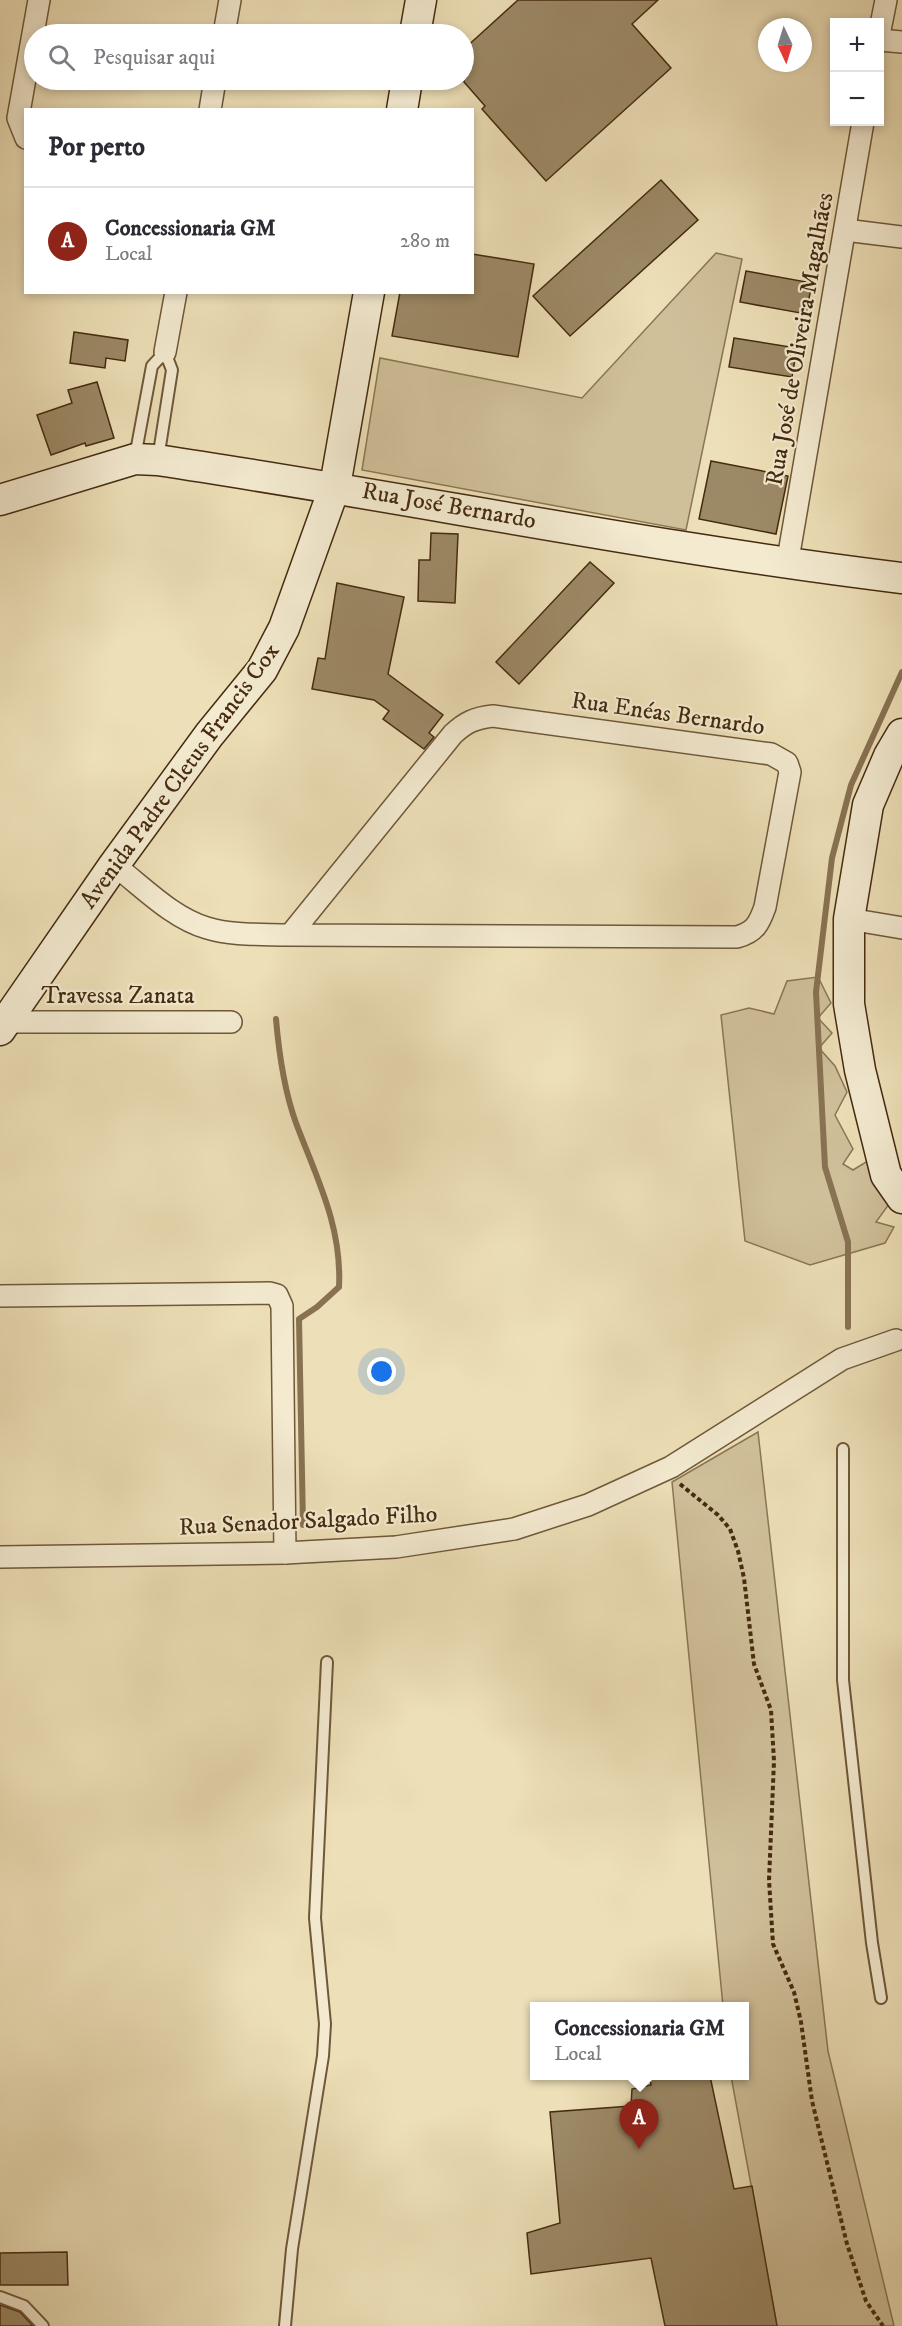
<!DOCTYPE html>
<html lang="pt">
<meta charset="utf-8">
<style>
:root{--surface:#fff;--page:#f7f7f7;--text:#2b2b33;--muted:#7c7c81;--line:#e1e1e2;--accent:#8f2418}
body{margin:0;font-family:"IM FELL DW Pica",serif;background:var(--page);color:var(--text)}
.controls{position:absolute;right:18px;top:18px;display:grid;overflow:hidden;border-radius:0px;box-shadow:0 3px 9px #0003}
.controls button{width:54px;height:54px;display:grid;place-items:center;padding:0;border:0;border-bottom:2px solid var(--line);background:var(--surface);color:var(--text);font:30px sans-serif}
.compass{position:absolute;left:758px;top:18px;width:54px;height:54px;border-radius:50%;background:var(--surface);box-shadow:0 3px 9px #0003;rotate:176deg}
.you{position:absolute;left:382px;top:1372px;width:21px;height:21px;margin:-15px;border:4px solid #fff;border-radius:50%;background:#1a73e8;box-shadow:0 0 0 9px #1a73e833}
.badge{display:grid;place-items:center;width:39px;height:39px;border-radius:50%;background:var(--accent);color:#fff;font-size:20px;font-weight:700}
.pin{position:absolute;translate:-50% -50px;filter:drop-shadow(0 2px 3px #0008)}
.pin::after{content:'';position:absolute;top:32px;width:21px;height:18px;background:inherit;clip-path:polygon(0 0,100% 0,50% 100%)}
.popup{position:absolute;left:530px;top:2002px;width:219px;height:78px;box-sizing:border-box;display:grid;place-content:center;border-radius:0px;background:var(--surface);filter:drop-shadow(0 2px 4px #0005);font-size:20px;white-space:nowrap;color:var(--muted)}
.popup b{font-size:22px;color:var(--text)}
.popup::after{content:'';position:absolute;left:50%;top:100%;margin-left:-12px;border:12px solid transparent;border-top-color:var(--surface)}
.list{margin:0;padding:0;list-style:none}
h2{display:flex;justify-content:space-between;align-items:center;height:78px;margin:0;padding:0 24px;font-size:26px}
h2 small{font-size:20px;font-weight:400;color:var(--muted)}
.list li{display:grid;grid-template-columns:39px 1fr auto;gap:18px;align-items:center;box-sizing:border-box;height:108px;padding:0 24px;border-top:2px solid var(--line)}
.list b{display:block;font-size:22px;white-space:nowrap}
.list p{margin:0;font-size:20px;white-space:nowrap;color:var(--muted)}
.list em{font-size:20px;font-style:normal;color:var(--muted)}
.icon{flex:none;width:33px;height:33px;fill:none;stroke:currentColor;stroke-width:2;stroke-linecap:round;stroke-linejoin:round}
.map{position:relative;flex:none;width:902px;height:2326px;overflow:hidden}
.search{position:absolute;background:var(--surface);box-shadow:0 3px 9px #0003;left:24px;top:24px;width:450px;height:66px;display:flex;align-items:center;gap:15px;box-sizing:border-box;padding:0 21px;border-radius:33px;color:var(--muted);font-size:22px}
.panel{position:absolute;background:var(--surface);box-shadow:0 3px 9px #0003;left:24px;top:108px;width:450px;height:186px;border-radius:0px}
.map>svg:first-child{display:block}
.green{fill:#d0c09a;stroke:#8a7654;stroke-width:1.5}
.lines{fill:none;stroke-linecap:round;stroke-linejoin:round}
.stream{stroke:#887252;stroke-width:6}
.building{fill:#9c8966;stroke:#452b0f;stroke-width:1.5}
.lane-casing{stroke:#6f5839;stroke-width:14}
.street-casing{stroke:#6f5839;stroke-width:24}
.secondary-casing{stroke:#452b0f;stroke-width:33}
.path{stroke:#452b0f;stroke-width:4;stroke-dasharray:4.5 3;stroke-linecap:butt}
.lane{stroke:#f3ead0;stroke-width:10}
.street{stroke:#f3ead0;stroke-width:21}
.secondary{stroke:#f3ead0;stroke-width:30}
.labels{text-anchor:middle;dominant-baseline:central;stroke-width:4.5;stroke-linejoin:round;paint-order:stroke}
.street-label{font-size:24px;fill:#452b0f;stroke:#f3ead0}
</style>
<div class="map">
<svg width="902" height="2326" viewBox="0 0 902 2326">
<rect width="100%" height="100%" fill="#eddfb7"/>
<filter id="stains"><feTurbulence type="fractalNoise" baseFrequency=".00333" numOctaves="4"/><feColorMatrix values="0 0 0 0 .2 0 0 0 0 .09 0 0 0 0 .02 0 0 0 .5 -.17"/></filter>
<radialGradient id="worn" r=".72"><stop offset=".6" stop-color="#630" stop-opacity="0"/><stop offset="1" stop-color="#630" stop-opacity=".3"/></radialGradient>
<g class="green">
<polygon points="716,253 742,259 686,530 362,470 380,358 582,398"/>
<polygon points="818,977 831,1003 818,1018 832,1033 819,1048 835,1066 847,1092 835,1115 853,1149 843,1164 853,1170 871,1159 892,1200 876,1222 894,1227 885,1243 810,1265 745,1241 721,1015 749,1008 774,1014 787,981"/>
<polygon points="758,1432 828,2051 894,2326 777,2326 731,2076 744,2076 744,2006 723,2006 672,1482"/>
</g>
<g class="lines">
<g class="stream">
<path d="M276,1019C279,1054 284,1090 296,1123C317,1179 342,1226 339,1287L317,1307L299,1319L303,1525"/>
<polyline points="848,1327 848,1242 825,1167 816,992 832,858 851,785 902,672"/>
</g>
</g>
<g class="building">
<polygon points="518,0 658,0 632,24 671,68 546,181 482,109 485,106 464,82 464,49"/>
<polygon points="661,180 698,220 570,336 533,296"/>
<polygon points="472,254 534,264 518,357 392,336 400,292 472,292"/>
<polygon points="746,271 812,283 806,314 740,302"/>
<polygon points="74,332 128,340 125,361 106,358 105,368 70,363"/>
<polygon points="734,338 797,348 792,377 729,367"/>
<polygon points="97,382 114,438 86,446 85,443 51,455 37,415 72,403 68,390"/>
<polygon points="711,461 788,476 776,534 699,519"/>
<polygon points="431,533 458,534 455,603 418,601 419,560 430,560"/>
<polygon points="590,562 614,583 519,684 496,662"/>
<polygon points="337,583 404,597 388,674 443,715 429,733 434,737 424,749 383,719 389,711 374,700 312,689 318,658 325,659"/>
<polygon points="649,2076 710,2076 734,2189 752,2186 777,2326 665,2326 651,2258 531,2274 527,2233 560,2223 550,2112 631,2106 632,2089 651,2085"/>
<polygon points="67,2252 68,2285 0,2285 0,2253"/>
<polygon points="0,2305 20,2312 33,2326 0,2326"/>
</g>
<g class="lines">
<g class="lane-casing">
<g id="lane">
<polyline points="135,457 152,366 165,352 172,370 158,459"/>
<polyline points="843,1449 843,1680 872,1943 881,1998"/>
<polyline points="0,2297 24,2306 43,2326"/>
<polyline points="285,2326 292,2249 323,2056 325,2024 315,1918 327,1662"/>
</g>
</g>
<g class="street-casing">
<g id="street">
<polyline points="880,30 886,0"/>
<polyline points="224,34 230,0"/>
<polyline points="880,40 902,42"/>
<polyline points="210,110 215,80"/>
<polyline points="26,138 18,118 39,0"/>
<polyline points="845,230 902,237"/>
<polyline points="165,352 176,292"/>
<polyline points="787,565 863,122"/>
<path d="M114,865C142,886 172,918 207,928C233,936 263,934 290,935L737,937C755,932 759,924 765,907L790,772L787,763L771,754L493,716C475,718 466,722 453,734L290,935"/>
<polyline points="849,919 902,928"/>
<polyline points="0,1022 231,1022"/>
<polyline points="0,1296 270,1293 277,1295 282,1306 285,1553"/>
<polyline points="0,1557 285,1553 396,1547 514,1529 588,1505 671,1467 842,1359 896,1340"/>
</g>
</g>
<g class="secondary-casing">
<g id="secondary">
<polyline points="415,34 421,0"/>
<polyline points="402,110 407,80"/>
<path d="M0,500L135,459L157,460C406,497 653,548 902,578"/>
<polyline points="902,734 889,756 868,805 849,919 849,1004 860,1070 886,1175 902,1198"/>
<polyline points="0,1030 114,865 209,735 262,670 284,628 335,486 369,292"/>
</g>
</g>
<polyline class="path" points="680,1484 718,1515 730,1529 738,1551 744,1578 754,1664 771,1710 774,1761 769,1880 773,1944 794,1992 801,2022 812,2101 847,2244 866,2301 883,2326"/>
<use href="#lane" class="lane"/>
<use href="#street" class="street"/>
<use href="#secondary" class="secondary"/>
</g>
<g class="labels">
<g class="street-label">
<text transform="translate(800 339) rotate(-80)">Rua José de Oliveira Magalhães</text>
<text transform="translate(449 506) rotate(10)">Rua José Bernardo</text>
<text transform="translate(668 714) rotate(8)">Rua Enéas Bernardo</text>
<text transform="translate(180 776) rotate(-54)">Avenida Padre Cletus Francis Cox</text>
<text x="118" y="996">Travessa Zanata</text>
<text transform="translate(308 1521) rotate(-3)">Rua Senador Salgado Filho</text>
</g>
</g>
<rect width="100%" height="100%" filter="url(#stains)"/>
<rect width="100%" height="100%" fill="url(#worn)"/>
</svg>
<div class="controls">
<button>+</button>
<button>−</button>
</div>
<svg class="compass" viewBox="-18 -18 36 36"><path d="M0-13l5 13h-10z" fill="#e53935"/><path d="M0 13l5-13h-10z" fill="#7c7c81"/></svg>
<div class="you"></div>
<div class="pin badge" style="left:639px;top:2149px">A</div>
<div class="popup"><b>Concessionaria GM</b>Local</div>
<div class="search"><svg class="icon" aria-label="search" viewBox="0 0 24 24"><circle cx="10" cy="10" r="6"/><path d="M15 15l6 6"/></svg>Pesquisar aqui</div>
<section class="panel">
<h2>Por perto<small></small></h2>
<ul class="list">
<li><span class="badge">A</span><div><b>Concessionaria GM</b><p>Local</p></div><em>280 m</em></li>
</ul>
</section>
</div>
